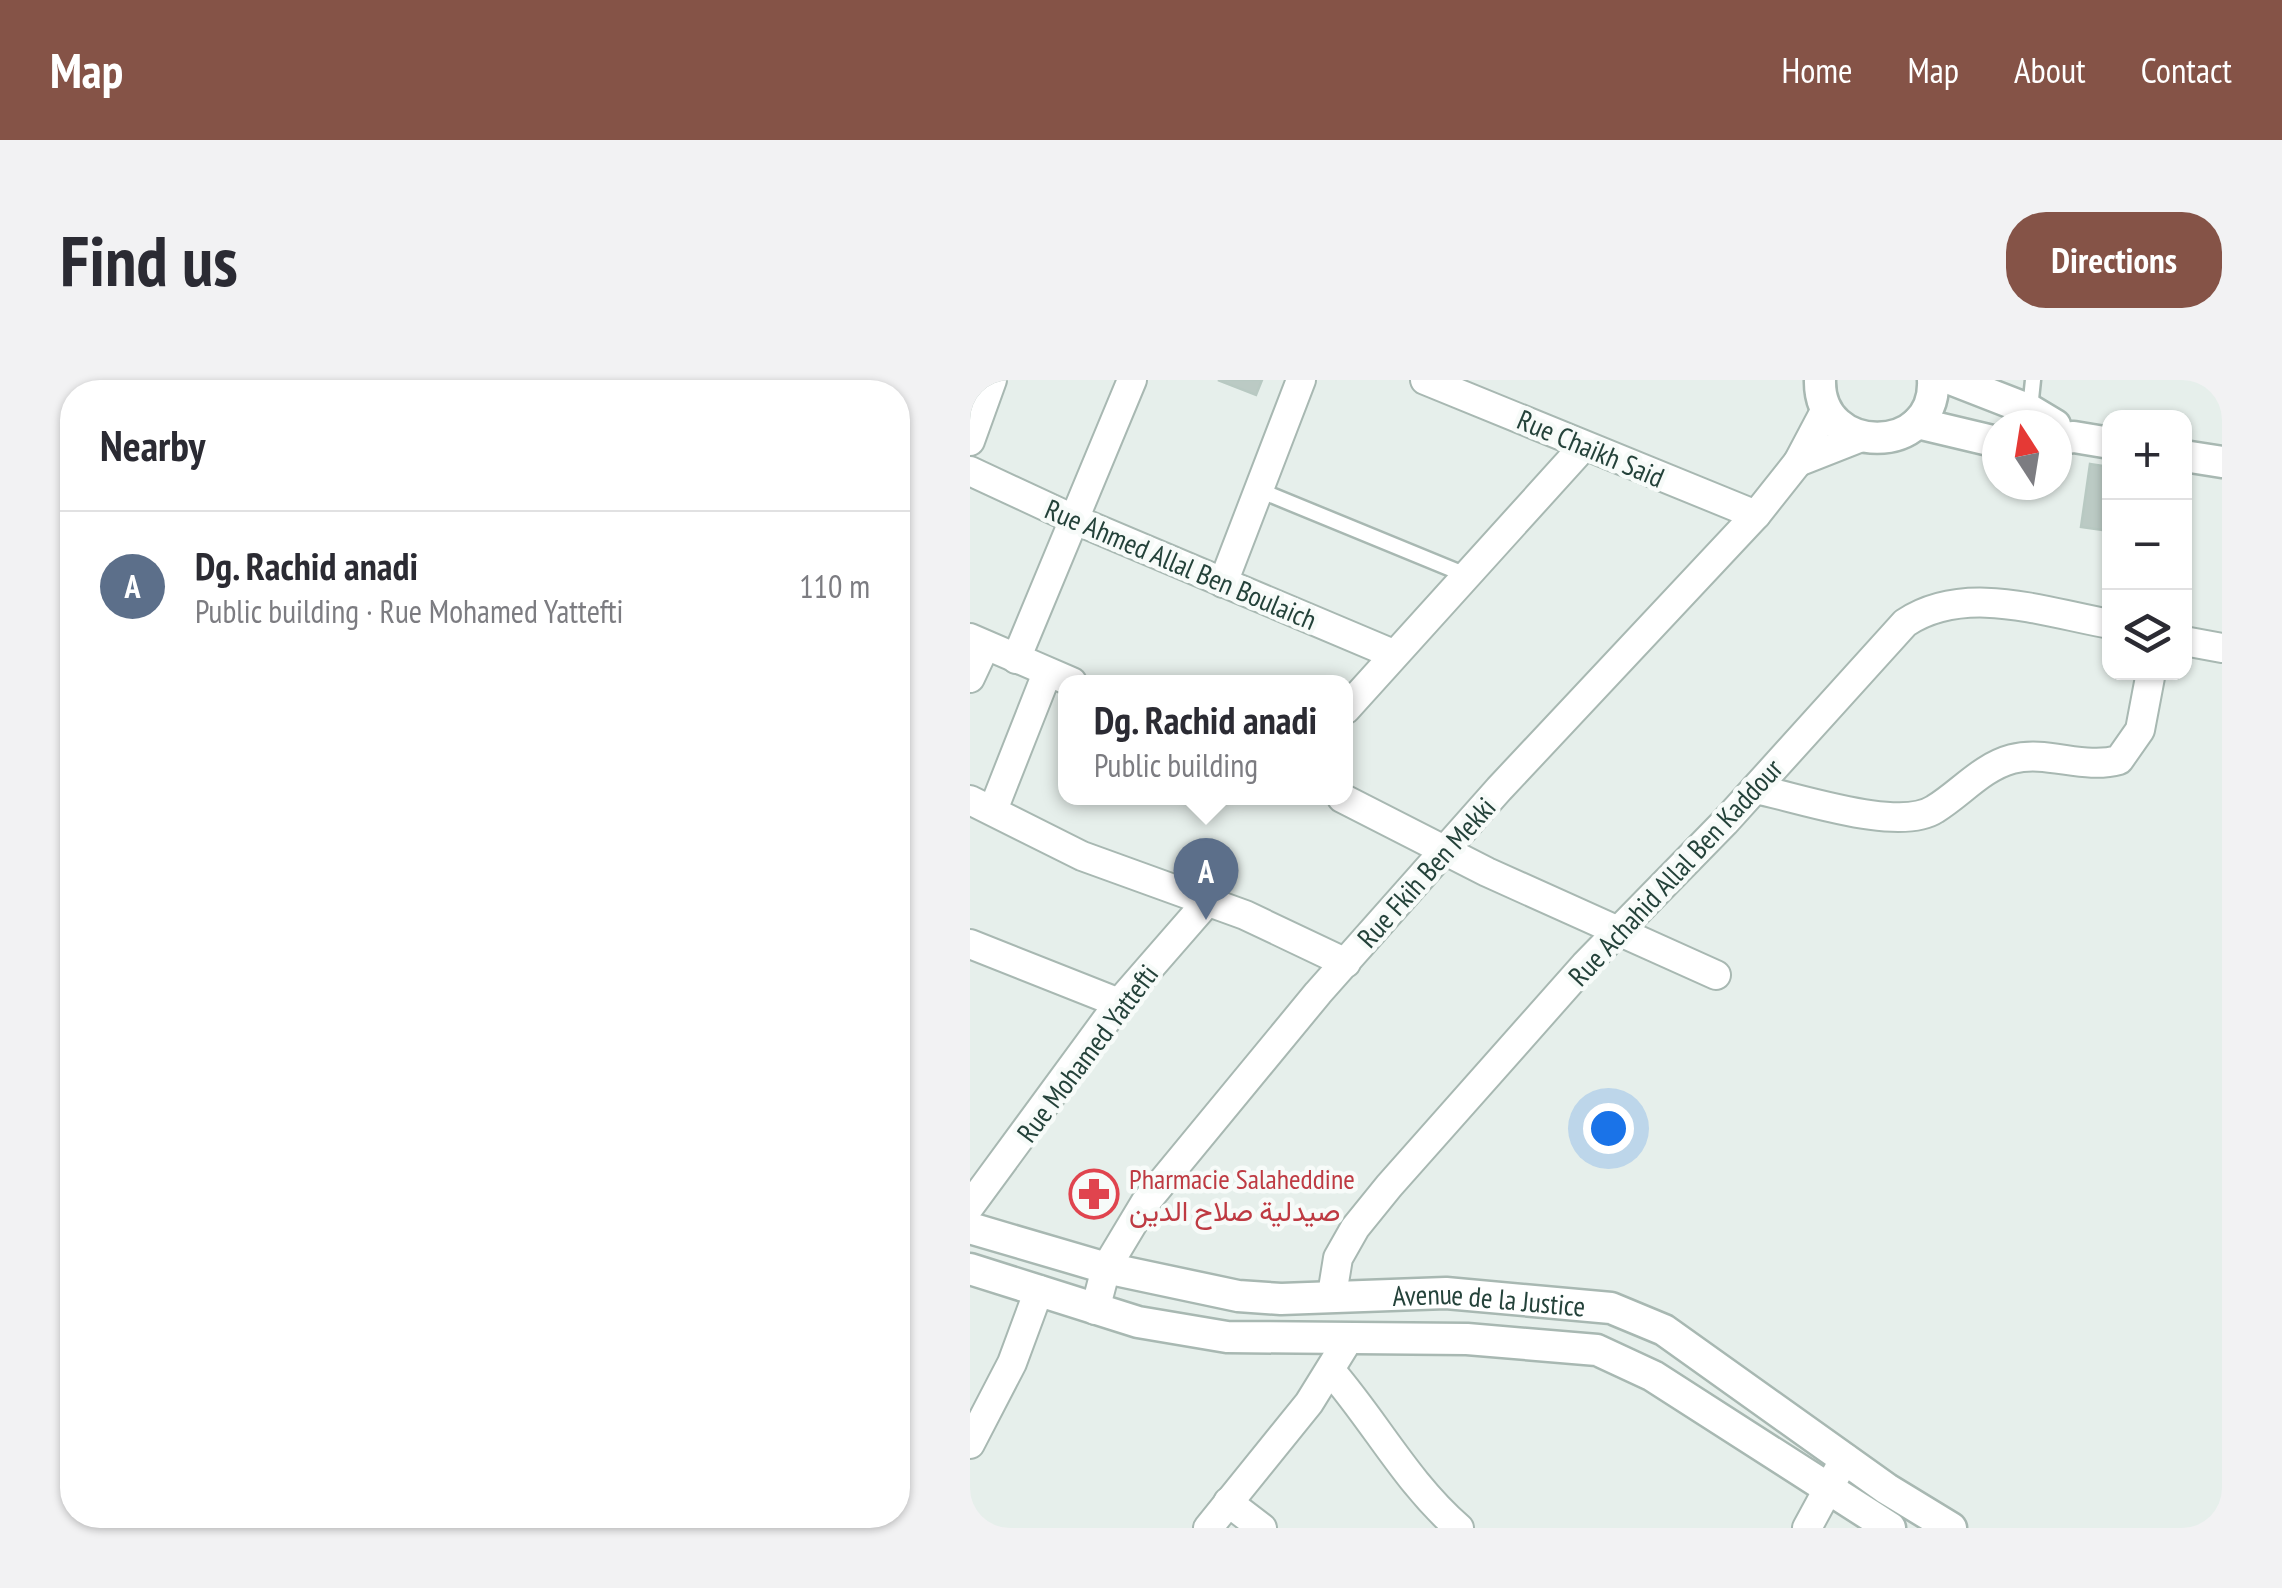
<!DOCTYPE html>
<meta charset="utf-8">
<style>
:root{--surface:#fff;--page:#f2f2f3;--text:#2b2b33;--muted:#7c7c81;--line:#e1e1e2;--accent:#855347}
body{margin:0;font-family:"PT Sans Narrow",Vazirmatn,sans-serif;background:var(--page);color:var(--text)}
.controls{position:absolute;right:30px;top:30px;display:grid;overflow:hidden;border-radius:20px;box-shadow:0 2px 8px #0004}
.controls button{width:90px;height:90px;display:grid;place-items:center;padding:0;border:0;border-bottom:2px solid var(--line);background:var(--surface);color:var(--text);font:50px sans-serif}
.compass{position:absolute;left:1012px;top:30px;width:90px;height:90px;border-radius:50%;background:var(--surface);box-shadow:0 2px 8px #0004;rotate:348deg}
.you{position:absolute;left:638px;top:748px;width:35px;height:35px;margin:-25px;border:8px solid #fff;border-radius:50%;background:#1a73e8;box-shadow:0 0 0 15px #1a73e833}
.badge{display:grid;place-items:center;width:65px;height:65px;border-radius:50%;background:var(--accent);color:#fff;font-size:32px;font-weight:700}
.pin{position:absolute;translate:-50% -82px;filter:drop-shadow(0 2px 5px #0008)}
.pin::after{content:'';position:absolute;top:52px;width:35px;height:30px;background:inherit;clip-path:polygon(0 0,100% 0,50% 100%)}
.popup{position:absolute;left:88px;top:295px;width:295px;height:130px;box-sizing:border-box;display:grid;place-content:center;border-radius:20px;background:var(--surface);filter:drop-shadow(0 2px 8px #0005);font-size:32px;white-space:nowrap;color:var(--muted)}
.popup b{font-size:38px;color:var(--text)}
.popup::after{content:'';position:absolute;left:50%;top:100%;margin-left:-20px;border:20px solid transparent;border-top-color:var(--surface)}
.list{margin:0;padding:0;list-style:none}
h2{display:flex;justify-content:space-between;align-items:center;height:130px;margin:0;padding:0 40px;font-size:42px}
h2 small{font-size:32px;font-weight:400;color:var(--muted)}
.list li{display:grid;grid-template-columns:65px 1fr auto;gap:30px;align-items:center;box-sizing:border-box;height:150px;padding:0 40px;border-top:2px solid var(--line)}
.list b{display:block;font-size:38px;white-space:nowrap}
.list p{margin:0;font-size:32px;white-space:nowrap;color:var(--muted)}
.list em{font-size:32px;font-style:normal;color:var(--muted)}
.icon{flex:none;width:55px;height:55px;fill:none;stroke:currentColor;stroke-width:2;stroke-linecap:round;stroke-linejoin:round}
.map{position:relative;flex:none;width:1252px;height:1148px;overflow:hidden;border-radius:40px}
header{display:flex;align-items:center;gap:60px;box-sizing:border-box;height:140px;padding:0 50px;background:var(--accent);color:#fff}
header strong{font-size:48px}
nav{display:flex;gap:55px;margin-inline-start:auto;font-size:35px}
.intro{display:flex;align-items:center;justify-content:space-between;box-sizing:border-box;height:240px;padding:0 60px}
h1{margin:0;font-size:70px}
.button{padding:25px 45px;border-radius:40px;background:var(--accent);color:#fff;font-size:35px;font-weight:700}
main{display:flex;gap:60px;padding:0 60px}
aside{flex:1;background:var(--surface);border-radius:40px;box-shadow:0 2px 8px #0004}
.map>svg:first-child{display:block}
.building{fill:#bbcac4;stroke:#b8c9c2;stroke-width:2.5}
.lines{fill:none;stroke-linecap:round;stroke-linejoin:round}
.service-casing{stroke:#a8b8b2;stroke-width:19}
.minor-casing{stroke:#a8b8b2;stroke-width:32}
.tertiary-casing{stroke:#a8b8b2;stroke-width:35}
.service{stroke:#fff;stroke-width:14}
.minor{stroke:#fff;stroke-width:28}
.tertiary{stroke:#fff;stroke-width:30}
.labels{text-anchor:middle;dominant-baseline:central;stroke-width:9;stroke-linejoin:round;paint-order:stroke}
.street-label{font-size:28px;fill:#24423a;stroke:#f7fbf9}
.health-label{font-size:28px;fill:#be3a42;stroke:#f7fbf9;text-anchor:start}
</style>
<header>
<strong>Map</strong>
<nav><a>Home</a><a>Map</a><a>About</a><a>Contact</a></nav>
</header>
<div class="intro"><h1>Find us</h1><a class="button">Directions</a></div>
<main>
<aside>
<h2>Nearby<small></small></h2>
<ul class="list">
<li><span class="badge" style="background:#5c6f8a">A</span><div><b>Dg. Rachid anadi</b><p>Public building · Rue Mohamed Yattefti</p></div><em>110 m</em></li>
</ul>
</aside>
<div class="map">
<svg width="1252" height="1148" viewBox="0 0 1252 1148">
<rect width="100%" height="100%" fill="#e6efeb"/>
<g class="building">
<polygon points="248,0 292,0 286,15"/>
<polygon points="1120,84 1140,87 1140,151 1111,147"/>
</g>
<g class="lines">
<g class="service-casing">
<g id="service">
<polyline points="1060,29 1063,0"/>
<polyline points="289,110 496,195"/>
</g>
</g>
<g class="minor-casing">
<g id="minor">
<polyline points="455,0 786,135"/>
<polyline points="0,61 22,0"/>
<polyline points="828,82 889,58"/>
<polyline points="0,91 101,138 423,274"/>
<polyline points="253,203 331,0"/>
<polyline points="0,258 102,302"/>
<polyline points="1214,261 1252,268"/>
<polyline points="46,279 162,0"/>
<polyline points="0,298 15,266"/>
<polyline points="376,329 613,67"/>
<path d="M785,409C827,417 929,453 965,429C991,413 1012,387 1042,379C1078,370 1113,390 1149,380L1170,350L1181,292"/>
<polyline points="372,418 517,492 746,595"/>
<polyline points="0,420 112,476 275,535 376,583"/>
<polyline points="23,430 77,293"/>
<polyline points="0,564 149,623"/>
<polyline points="0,826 149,623 237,522"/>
<path d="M362,915L368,878L385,848L419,806L615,585L755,442L935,243C995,203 1073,232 1140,244"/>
<polyline points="125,930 136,888 175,823 348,613 529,409 786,135 828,82 856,29"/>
<path d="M361,991C406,1043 437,1103 489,1148"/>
<polyline points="0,1064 42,983 69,910"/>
<polyline points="258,1122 292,1148"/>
<polyline points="238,1148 339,1023 378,960"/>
<polyline points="837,1148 875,1078"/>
</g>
</g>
<g class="tertiary-casing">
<g id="tertiary">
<path d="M850,0C848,77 967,77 963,0"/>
<polyline points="983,0 1060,30 1085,45"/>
<polyline points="947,43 1027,62"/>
<polyline points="1087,59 1104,57 1140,63"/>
<polyline points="1214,76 1252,82"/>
<path id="s1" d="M0,848L136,888L268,916L311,919L476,913L641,928L694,950L917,1109L981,1148"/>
<polyline points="0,889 168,942 257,957 497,959 627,970 683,996 920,1148"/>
</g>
</g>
<use href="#service" class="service"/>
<use href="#minor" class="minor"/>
<use href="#tertiary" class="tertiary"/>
</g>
<defs>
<g id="pharmacy-ring" transform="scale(2.5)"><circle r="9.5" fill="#f7fbf9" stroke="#e0444e" stroke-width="1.5"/><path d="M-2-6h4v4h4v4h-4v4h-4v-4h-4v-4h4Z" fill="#e0444e"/></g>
</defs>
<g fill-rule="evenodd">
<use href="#pharmacy-ring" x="124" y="814"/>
</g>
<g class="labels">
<g class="street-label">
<text transform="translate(621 68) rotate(23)">Rue Chaikh Said</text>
<text transform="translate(211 184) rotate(23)">Rue Ahmed Allal Ben Boulaich</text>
<text transform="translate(456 492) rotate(-48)">Rue Fkih Ben Mekki</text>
<text transform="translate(705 492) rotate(-47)">Rue Achahid Allal Ben Kaddour</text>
<text transform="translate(117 673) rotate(-53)">Rue Mohamed Yattefti</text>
<text stroke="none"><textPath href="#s1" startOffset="528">Avenue de la Justice</textPath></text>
</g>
<g class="health-label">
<text x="159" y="798">Pharmacie Salaheddine<tspan x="159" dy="32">صيدلية صلاح الدين</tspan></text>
</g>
</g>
</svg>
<div class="controls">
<button>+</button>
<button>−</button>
<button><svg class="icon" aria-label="layers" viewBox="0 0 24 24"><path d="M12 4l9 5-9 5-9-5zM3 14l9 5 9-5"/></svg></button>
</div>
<svg class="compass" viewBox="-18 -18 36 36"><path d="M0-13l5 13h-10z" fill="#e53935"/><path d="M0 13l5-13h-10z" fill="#7c7c81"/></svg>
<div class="you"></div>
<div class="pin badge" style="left:236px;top:540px;background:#5c6f8a">A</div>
<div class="popup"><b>Dg. Rachid anadi</b>Public building</div>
</div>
</main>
